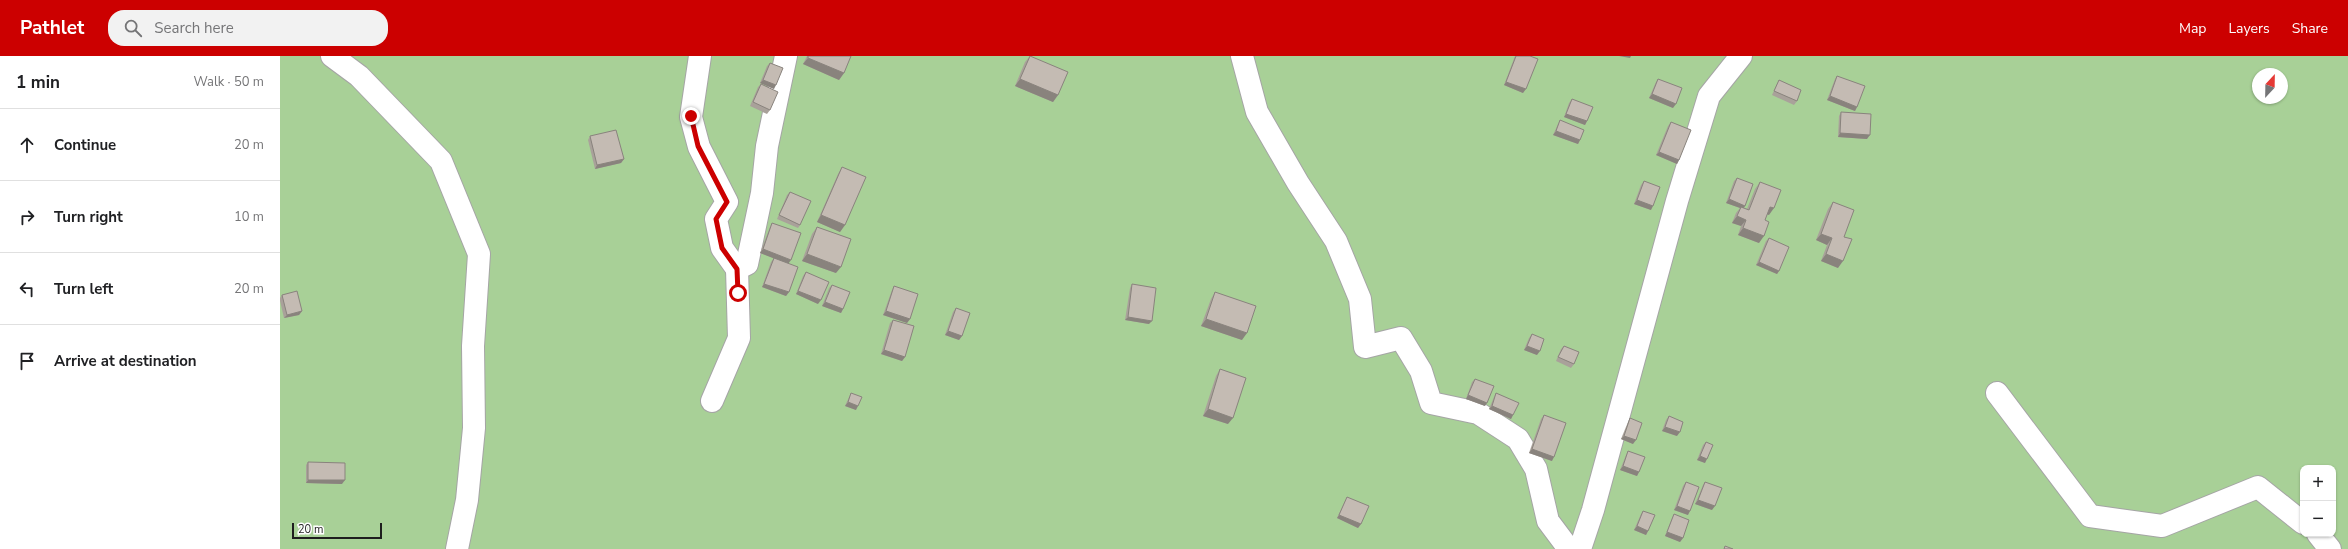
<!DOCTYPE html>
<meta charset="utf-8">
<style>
:root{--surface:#fff;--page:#f2f2f2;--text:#202124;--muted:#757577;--line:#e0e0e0;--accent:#c00}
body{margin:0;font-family:"Nunito Sans",sans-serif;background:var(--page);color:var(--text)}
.controls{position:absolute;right:12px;bottom:12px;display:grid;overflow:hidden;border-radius:8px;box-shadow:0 1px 3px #0004}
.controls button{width:36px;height:36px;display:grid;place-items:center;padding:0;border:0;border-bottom:1px solid var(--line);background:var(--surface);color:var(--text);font:20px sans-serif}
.compass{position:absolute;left:1972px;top:12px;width:36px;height:36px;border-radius:50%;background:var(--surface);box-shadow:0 1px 3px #0004;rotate:22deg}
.scale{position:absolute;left:12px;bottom:10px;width:90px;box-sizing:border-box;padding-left:4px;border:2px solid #1e1e1e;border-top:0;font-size:11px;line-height:14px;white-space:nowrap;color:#1e1e1e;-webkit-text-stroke:3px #fff;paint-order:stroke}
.stop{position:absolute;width:12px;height:12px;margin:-9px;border:3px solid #c00;border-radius:50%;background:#fff}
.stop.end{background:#c00;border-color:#fff;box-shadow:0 1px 4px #0008}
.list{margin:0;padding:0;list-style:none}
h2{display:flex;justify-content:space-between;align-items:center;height:52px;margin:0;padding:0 16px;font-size:17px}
h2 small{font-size:13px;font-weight:400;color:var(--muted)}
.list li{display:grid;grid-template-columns:26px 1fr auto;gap:12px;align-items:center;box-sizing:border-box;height:72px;padding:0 16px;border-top:1px solid var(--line)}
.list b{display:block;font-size:15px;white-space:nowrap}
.list em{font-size:13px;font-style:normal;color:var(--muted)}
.icon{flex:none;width:22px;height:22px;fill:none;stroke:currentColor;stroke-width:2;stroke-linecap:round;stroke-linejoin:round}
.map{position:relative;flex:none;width:2068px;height:493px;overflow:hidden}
header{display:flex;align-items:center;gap:24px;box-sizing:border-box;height:56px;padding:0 20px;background:var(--accent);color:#fff}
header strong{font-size:19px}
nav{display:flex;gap:22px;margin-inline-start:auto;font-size:14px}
.search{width:280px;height:36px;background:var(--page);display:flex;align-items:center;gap:10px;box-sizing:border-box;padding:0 14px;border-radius:16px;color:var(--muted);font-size:15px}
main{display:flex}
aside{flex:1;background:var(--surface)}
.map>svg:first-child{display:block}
.forest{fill:#a8d097;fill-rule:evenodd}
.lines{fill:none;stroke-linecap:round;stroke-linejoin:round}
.minor-casing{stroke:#a5a5a5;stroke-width:24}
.minor{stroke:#fff;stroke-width:22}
.wall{fill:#a9a19a}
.shaded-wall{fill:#89837d}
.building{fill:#c4bbb3;stroke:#89837d}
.route{stroke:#c00;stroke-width:5}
</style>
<header>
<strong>Pathlet</strong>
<div class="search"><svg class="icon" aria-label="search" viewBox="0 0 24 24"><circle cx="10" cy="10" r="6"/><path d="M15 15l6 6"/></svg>Search here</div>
<nav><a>Map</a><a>Layers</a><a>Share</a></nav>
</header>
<main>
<aside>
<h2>1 min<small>Walk · 50 m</small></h2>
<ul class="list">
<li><svg class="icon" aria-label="ahead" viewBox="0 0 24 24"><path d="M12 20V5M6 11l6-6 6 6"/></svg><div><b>Continue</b></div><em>20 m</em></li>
<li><svg class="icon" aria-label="right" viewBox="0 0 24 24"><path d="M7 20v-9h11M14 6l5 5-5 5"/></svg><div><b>Turn right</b></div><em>10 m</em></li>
<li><svg class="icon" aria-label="left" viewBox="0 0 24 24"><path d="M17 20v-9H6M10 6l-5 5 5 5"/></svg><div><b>Turn left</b></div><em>20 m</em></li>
<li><svg class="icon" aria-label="arrive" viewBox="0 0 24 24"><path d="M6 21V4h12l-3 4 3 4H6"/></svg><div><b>Arrive at destination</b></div></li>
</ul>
</aside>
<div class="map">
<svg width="2068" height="493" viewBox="0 0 2068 493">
<rect width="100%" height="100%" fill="#efece4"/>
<path class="forest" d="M0,0H2068V493H0ZM1978,18H2002V42H1978ZM2023,412H2053V478H2023Z"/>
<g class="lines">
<g class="minor-casing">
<g id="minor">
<polyline points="52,0 79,20 161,105 199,198 193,290 194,372 187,444 177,493"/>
<polyline points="420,0 411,61 419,91 447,146 436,163 442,192 457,213"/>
<polyline points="962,0 977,56 1018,127 1056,185 1080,243 1085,291 1121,282 1141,315 1151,347 1198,357 1238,383 1256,413 1268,465 1289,493"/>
<polyline points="1717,337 1810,460 1882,470 1978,431 2023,467"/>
<polyline points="432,345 459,282 457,213 467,208 482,137 487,90 506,0"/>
<polyline points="2038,478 2050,493"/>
<polyline points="1300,493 1313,454 1397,145 1429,40 1461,0"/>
</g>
</g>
<use href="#minor" class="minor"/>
</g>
<g class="wall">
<polygon points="527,0 571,0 564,17 559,24 523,8"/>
<polygon points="750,0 778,39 773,46 735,30 745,6"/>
<polygon points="1235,0 1250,0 1243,37 1224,29"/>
<polygon points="490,7 494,33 480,27 487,10"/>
<polygon points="1557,20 1577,51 1575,55 1547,44 1555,23"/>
<polygon points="1378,23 1393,52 1369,42 1376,26"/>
<polygon points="1499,24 1517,45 1514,49 1492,39 1497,28"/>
<polygon points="481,28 490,54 487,58 470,50 478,31"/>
<polygon points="1292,43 1307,65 1305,69 1284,61 1289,47"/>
<polygon points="1561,56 1587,83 1558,81 1559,60"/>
<polygon points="1280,64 1300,84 1298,88 1273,79 1278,68"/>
<polygon points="1391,66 1399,104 1397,108 1376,99 1388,70"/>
<polygon points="310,80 344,103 341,107 315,113 308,84"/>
<polygon points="562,111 565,169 560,176 537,166 558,118"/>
<polygon points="1457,122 1465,150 1464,152 1467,153 1475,133 1480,126 1489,159 1487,158 1485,164 1479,187 1458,179 1461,170 1452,167 1456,157 1460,152 1446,147 1454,125"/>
<polygon points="1364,125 1371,154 1354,148 1361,129"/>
<polygon points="510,136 520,169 518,172 497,163 507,139"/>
<polygon points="1553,146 1564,181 1558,212 1541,205 1547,189 1536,184 1548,153"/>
<polygon points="492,167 509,207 509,236 506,240 482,231 491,206 494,202 480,197 490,171"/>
<polygon points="537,171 556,217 522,205 532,178"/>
<polygon points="1489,182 1499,215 1497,218 1476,209 1486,185"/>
<polygon points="526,216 538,248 516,238 523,220"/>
<polygon points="852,228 869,268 845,264 850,232"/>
<polygon points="552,229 563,253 561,257 542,250 549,232"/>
<polygon points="614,230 630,263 627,267 603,259 612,234"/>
<polygon points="935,236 962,284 921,270 931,243"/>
<polygon points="2,239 22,255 19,259 4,262 0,245 0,242"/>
<polygon points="676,252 682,280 679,284 665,279 673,256"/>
<polygon points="613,264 625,301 622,305 601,298 610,267"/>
<polygon points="1252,278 1257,299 1244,294 1249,282"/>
<polygon points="1284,290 1294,308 1291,312 1276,305 1281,293"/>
<polygon points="940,313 948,368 923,360 936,320"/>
<polygon points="1195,323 1205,350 1186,343 1192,326"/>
<polygon points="571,337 576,354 565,350 569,341"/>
<polygon points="1216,337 1233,359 1231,363 1209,353 1214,341"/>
<polygon points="1264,359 1272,405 1249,397 1261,363"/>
<polygon points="1389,360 1397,380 1382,375 1386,364"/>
<polygon points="1350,362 1353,388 1341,383 1348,366"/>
<polygon points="1426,386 1425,407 1417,404 1423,389"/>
<polygon points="1348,395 1359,416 1357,420 1340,414 1346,399"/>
<polygon points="28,406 62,428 26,427 26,409"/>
<polygon points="1406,426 1408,459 1394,454 1403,430"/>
<polygon points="1425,426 1432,454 1415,448 1423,429"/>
<polygon points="1067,441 1081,468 1078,472 1057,462 1065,445"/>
<polygon points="1363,455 1368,475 1366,479 1354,474 1361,458"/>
<polygon points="1394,458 1403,482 1400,486 1385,480 1392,462"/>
</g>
<g class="shaded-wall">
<polygon points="1339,0 1351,0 1350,2"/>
<polygon points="528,2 564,17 559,24 523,8"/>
<polygon points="740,23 778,39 773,46 735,30"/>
<polygon points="483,24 496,29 494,33 480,27"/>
<polygon points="1226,26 1246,33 1243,37 1224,29"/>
<polygon points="1372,38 1396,48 1393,52 1369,42"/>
<polygon points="1550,40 1577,51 1575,55 1547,44"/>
<polygon points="1286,58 1307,65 1305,69 1284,61"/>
<polygon points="1276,75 1300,84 1298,88 1273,79"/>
<polygon points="1560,77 1590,79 1587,83 1558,81"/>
<polygon points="1379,96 1399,104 1397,108 1376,99"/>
<polygon points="344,103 341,107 315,113 317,109"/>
<polygon points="1449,143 1465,150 1463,153 1446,147"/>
<polygon points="1357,144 1373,150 1371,154 1354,148"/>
<polygon points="1490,151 1494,152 1489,159 1486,158"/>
<polygon points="541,159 565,169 560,176 537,166"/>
<polygon points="1457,160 1466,164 1461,170 1452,167"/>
<polygon points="1463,172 1484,180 1479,187 1458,179"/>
<polygon points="1541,178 1552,182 1547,189 1536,184"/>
<polygon points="483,193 511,204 508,208 480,197"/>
<polygon points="527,198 561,211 556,217 522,205"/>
<polygon points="1546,198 1563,205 1558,212 1541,205"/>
<polygon points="1479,206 1499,215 1497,218 1476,209"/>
<polygon points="484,228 509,236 506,240 482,231"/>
<polygon points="518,235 541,244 538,248 516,238"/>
<polygon points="545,246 563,253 561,257 542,250"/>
<polygon points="22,255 19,259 4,262 7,259"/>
<polygon points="606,255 630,263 627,267 603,259"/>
<polygon points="848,261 872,265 869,268 845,264"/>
<polygon points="926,263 967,277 962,284 921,270"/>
<polygon points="668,275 682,280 679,284 665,279"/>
<polygon points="1247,290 1260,295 1257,299 1244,294"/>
<polygon points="604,294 625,301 622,305 601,298"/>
<polygon points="1188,339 1207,347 1205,350 1186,343"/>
<polygon points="568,346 578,350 576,354 565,350"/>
<polygon points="1212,350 1233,359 1231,363 1209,353"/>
<polygon points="928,353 953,362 948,368 923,360"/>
<polygon points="1385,371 1400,376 1397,380 1382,375"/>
<polygon points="1344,380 1356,384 1353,388 1341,383"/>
<polygon points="1252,393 1274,401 1272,405 1249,397"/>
<polygon points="1420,400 1427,403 1425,407 1417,404"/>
<polygon points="1343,410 1359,416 1357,420 1340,414"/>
<polygon points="28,424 65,424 62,428 26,427"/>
<polygon points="1418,444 1435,450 1432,454 1415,448"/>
<polygon points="1397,450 1410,455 1408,459 1394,454"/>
<polygon points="1059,459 1081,468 1078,472 1057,462"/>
<polygon points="1357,470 1368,475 1366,479 1354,474"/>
<polygon points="1387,476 1403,482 1400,486 1385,480"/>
</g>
<g class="building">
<polygon points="528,0 571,0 564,17 528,2"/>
<polygon points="750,0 788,16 778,39 740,23"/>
<polygon points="1236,0 1250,0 1258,3 1246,33 1226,26"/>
<polygon points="490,7 503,12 496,29 483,24"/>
<polygon points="1557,20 1585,30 1577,51 1550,40"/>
<polygon points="1378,23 1402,32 1396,48 1372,38"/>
<polygon points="1499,24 1521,34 1517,45 1494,35"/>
<polygon points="481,28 498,36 490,54 473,46"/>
<polygon points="1292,43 1313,51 1307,65 1286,58"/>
<polygon points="1561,56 1591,58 1590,79 1560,77"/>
<polygon points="1280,64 1304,74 1300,84 1276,75"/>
<polygon points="1391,66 1411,74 1399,104 1379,96"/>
<polygon points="336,74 344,103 317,109 310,80"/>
<polygon points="562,111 586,121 565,169 541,159"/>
<polygon points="1457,122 1473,128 1465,150 1449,143"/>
<polygon points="1364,125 1380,131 1373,150 1357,144"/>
<polygon points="1480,126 1501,134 1494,152 1490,151 1485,164 1489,166 1484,180 1463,172 1466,164 1457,160 1461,151 1469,154"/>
<polygon points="510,136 531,145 520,169 499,159"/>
<polygon points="1553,146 1574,154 1564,181 1572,183 1563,205 1546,198 1552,182 1541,178"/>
<polygon points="492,167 521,177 511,204 483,193"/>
<polygon points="537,171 571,183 561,211 527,198"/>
<polygon points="1489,182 1509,191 1499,215 1479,206"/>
<polygon points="494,202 518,211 509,236 484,228"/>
<polygon points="526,216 549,226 541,244 518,235"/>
<polygon points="852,228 876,232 872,265 848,261"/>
<polygon points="552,229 570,236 563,253 545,246"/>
<polygon points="614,230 638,238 630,263 606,255"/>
<polygon points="17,235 22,255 7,259 2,239"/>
<polygon points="935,236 976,250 967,277 926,263"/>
<polygon points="676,252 690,257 682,280 668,275"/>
<polygon points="613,264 634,270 625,301 604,294"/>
<polygon points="1252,278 1264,283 1260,295 1247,290"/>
<polygon points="1284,290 1299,296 1294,308 1278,301"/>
<polygon points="940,313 966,322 953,362 928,353"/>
<polygon points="1195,323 1214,330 1207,347 1188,339"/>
<polygon points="571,337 582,341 578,350 568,346"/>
<polygon points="1216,337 1239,347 1233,359 1212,350"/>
<polygon points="1264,359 1286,367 1274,401 1252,393"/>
<polygon points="1389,360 1403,366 1400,376 1385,371"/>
<polygon points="1350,362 1362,367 1356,384 1344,380"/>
<polygon points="1426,386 1433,389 1427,403 1420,400"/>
<polygon points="1348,395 1365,401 1359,416 1343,410"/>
<polygon points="28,406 65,407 65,424 28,424"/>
<polygon points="1406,426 1419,431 1410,455 1397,450"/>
<polygon points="1425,426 1442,432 1435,450 1418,444"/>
<polygon points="1067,441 1089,450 1081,468 1059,459"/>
<polygon points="1363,455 1375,459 1368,475 1357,470"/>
<polygon points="1394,458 1409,464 1403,482 1387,476"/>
<polygon points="1445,490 1453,493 1444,493"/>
</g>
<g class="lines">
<polyline class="route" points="411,60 418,90 447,146 436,163 442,192 457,213 458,237"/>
</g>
</svg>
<div class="controls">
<button>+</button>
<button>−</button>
</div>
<svg class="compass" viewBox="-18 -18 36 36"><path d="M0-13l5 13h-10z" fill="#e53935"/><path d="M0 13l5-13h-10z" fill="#757577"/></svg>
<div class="scale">20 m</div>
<div class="stop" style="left:458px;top:237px"></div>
<div class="stop end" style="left:411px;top:60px"></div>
</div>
</main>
